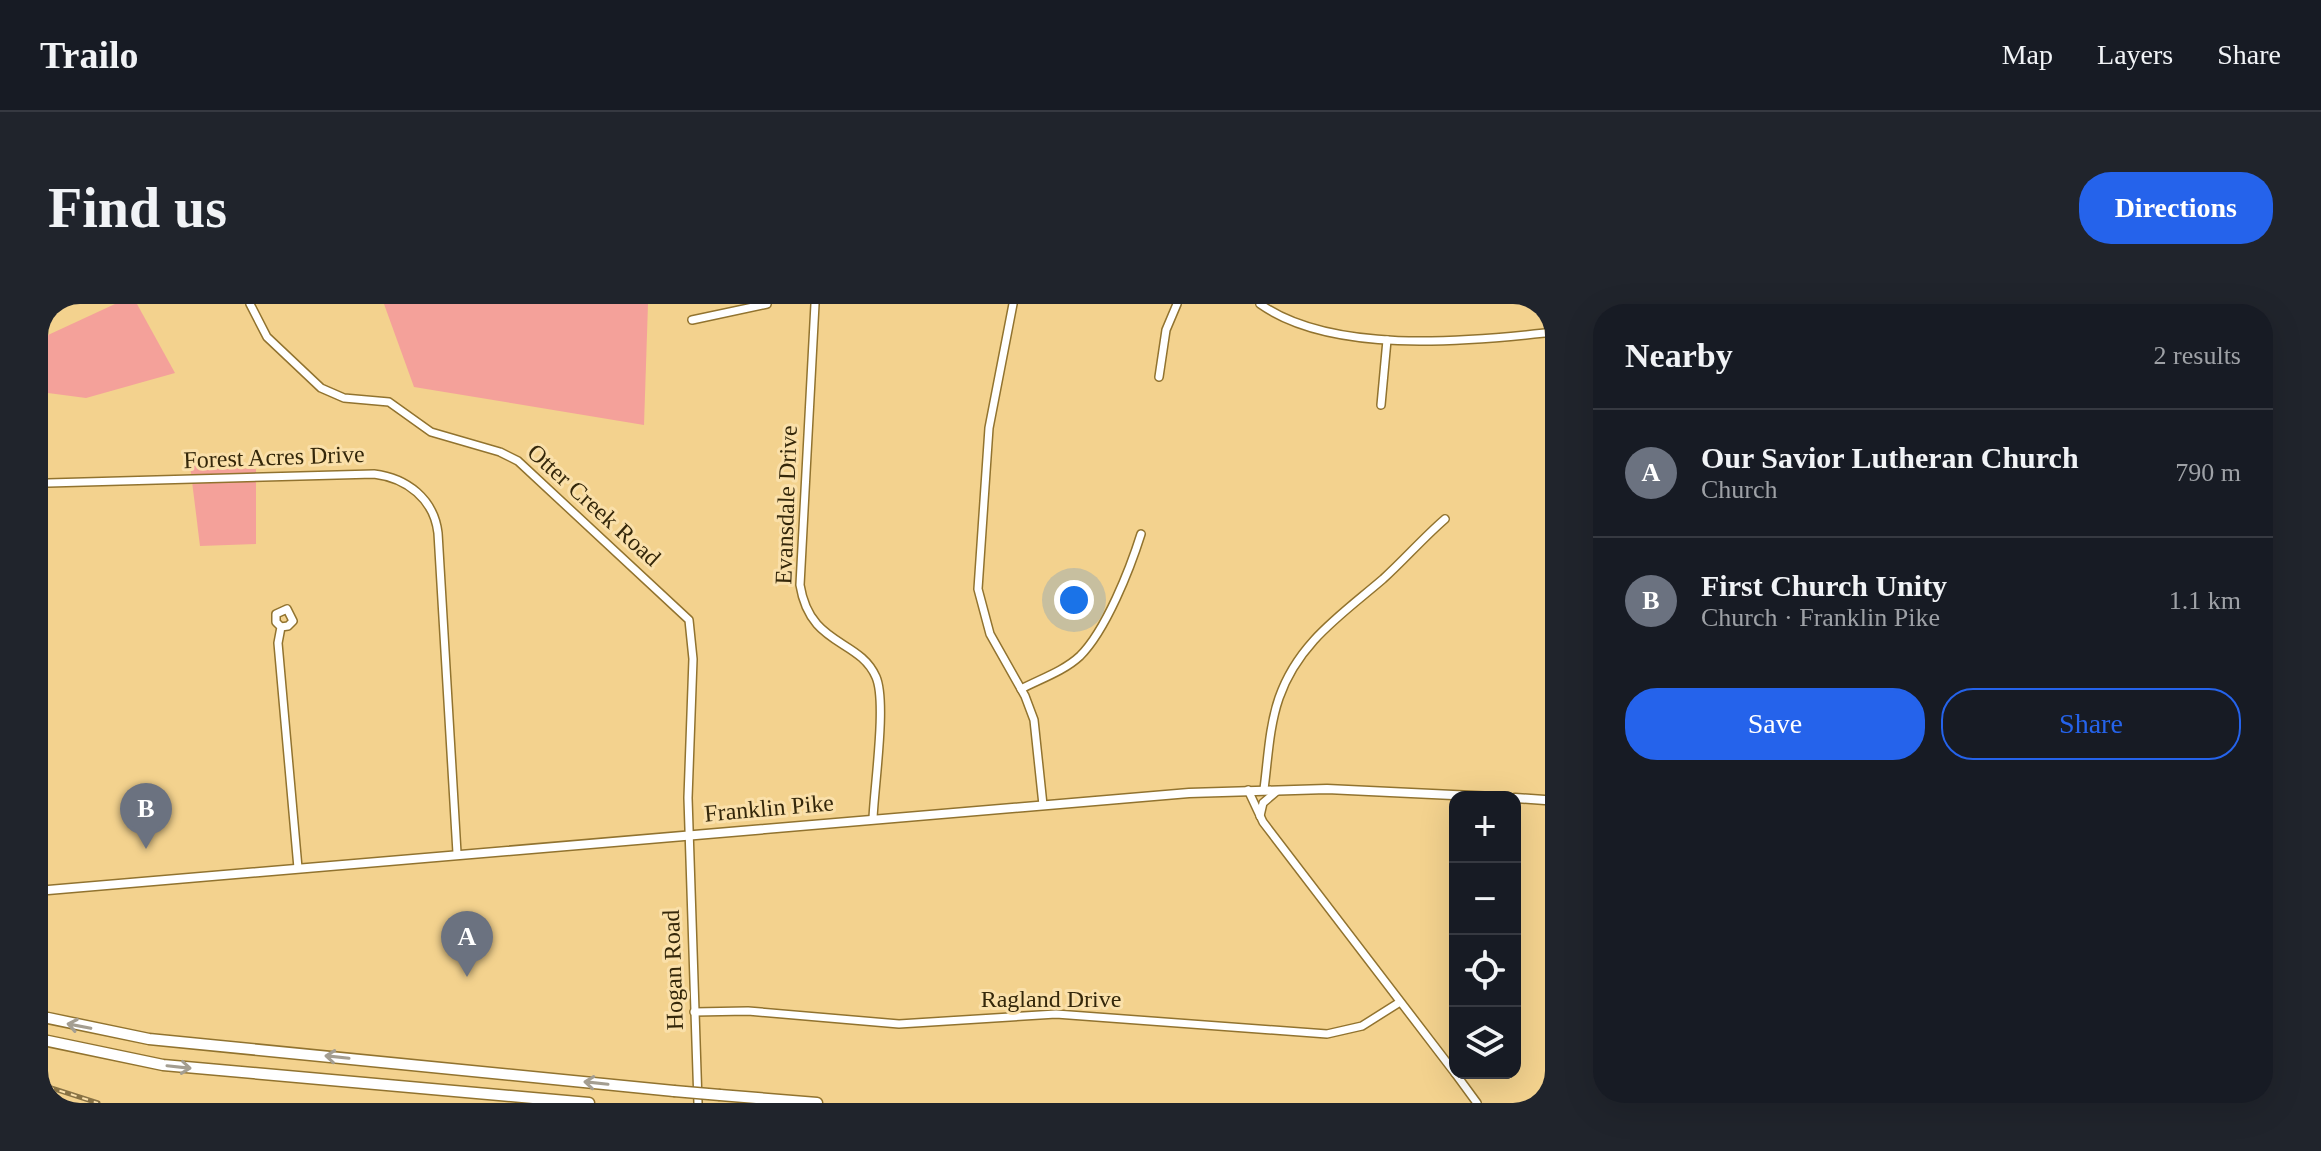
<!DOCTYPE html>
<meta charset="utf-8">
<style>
:root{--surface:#171b24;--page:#20242c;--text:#f1f3f6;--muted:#9ea1a6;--line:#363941;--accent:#2563eb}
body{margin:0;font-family:"Times New Roman",serif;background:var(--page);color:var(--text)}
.controls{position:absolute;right:24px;bottom:24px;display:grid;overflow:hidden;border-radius:16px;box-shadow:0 8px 32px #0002}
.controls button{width:72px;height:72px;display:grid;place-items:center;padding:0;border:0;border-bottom:2px solid var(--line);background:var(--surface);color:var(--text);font:40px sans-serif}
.you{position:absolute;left:1026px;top:296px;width:28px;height:28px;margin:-20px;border:6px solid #fff;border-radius:50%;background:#1a73e8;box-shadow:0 0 0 12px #1a73e833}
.badge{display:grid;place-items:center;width:52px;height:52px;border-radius:50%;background:var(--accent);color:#fff;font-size:26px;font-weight:700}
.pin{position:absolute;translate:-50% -66px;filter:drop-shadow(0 2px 4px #0008)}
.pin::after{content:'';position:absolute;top:42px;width:28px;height:24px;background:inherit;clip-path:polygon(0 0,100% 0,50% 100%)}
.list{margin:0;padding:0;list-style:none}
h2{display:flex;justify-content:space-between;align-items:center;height:104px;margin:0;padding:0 32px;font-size:34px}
h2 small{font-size:26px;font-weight:400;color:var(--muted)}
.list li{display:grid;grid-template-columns:52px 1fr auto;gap:24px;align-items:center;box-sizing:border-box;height:128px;padding:0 32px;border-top:2px solid var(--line)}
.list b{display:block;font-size:30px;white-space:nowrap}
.list p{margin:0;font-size:26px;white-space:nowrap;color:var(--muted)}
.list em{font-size:26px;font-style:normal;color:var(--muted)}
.actions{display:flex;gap:16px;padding:24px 32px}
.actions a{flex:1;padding:18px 0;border:2px solid var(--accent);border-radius:32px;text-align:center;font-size:28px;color:var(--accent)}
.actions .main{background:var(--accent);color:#fff}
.icon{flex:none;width:44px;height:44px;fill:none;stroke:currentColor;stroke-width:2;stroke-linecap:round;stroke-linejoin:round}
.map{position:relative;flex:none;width:1497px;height:799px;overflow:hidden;border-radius:32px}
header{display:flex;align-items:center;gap:48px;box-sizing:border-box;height:112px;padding:0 40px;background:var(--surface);border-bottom:2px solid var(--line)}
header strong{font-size:38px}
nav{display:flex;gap:44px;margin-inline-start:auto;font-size:28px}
.intro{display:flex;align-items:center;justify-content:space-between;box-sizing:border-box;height:192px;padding:0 48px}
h1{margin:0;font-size:56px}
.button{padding:20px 36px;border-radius:32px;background:var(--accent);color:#fff;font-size:28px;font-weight:700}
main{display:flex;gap:48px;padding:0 48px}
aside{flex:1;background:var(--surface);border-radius:32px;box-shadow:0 8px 32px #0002}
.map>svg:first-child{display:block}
.green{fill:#f4a19a}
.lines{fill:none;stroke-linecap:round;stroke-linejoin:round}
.minor-casing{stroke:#91732f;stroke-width:10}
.major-casing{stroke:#91732f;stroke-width:11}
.highway-casing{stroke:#91732f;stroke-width:13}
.minor{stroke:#fff;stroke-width:7}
.major{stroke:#fff;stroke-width:8}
.highway{stroke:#fff;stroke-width:10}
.rail-casing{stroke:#897345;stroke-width:5}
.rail{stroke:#fae0aa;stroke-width:2;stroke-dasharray:6;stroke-linecap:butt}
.highway-bridge-casing{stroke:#91732f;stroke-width:13;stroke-linecap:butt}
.highway-bridge{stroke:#fff;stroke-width:10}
.oneway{stroke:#a49e91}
.labels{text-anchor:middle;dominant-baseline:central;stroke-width:6;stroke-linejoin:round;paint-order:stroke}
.street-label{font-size:24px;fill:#34270a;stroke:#fae0aa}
</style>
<header>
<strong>Trailo</strong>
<nav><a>Map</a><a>Layers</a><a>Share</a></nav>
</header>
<div class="intro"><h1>Find us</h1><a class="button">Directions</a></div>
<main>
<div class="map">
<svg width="1497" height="799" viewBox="0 0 1497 799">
<rect width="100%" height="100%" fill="#f3d28e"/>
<g class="green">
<polygon points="67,0 89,0 127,69 38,94 0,89 0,31"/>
<polygon points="336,0 600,0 596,121 366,83"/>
<polygon points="142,161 208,165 208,240 152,242"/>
</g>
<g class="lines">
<g class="minor-casing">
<g id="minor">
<polyline points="202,0 219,33 273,84 296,94 341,98 383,128 452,148 470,157 641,316 645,355 640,494 650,799"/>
<path d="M767,0L752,281C762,343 811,334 828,373C839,398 826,484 825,515"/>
<polyline points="965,0 941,124 930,285 942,330 977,392 986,416 995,501"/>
<path d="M1212,0C1283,50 1414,38 1497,29"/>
<polyline points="644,16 719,0"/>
<polyline points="1111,73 1118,26 1129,0"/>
<polyline points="1333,101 1339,36"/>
<path d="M0,179L326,170C359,174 386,195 390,229L409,549"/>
<polyline points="233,323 228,318 228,310 239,305 245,317 240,322 233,323 230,339 250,564"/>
<path d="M973,385C992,375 1016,367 1032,352C1058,326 1082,265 1093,230"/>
<path d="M1216,485C1220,455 1221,423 1231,394C1250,339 1293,311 1335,275C1356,256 1375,234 1397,215"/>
<polyline points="1200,486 1215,518 1407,769"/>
<polyline points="1212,512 1215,499 1229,487"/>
<polyline points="646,708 700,707 851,720 1008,710 1279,730 1314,722 1352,698"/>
<polyline points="1407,769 1429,799"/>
</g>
</g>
<g class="major-casing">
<g id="major">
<polyline points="1467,494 1497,496"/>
<polyline points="0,586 1141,489 1279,485 1447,493"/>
</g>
</g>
<g class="highway-casing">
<g id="highway">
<polyline points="0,714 101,735 626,787"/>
<polyline points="0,737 115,761 541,799"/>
<polyline points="672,791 769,799"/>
</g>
</g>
<use href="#minor" class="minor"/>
<use href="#major" class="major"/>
<use href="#highway" class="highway"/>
<g class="rail-casing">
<polyline id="rail" points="0,783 50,799"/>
</g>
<use href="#rail" class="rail"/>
<g class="highway-bridge-casing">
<polyline id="highway-bridge" points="626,787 672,791"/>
</g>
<use href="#highway-bridge" class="highway-bridge"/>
</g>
<defs><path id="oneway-shaft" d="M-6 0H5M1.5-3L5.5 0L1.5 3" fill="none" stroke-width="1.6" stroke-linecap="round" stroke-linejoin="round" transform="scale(2)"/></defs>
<g class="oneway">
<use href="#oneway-shaft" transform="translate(31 722) rotate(-169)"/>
<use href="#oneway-shaft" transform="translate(289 753) rotate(-174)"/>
<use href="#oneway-shaft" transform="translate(131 763) rotate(6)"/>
<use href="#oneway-shaft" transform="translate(548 779) rotate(-174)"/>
</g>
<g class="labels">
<g class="street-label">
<text transform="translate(226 153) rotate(-2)">Forest Acres Drive</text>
<text transform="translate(546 201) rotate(42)">Otter Creek Road</text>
<text transform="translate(738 201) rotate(-88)">Evansdale Drive</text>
<text transform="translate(721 504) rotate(-5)">Franklin Pike</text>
<text transform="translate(625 666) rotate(-92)">Hogan Road</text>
<text x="1003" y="695">Ragland Drive</text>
</g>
</g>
</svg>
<div class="controls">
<button>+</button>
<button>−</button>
<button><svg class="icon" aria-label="locate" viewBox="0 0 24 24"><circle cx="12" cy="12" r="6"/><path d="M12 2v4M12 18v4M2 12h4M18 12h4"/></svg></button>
<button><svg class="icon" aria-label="layers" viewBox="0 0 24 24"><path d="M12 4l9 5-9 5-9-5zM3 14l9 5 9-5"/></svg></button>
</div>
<div class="you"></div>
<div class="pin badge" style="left:419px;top:673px;background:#6b7280">A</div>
<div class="pin badge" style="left:98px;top:545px;background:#6b7280">B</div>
</div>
<aside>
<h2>Nearby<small>2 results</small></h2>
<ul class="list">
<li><span class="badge" style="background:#6b7280">A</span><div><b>Our Savior Lutheran Church</b><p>Church</p></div><em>790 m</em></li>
<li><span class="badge" style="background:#6b7280">B</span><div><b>First Church Unity</b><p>Church · Franklin Pike</p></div><em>1.1 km</em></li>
</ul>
<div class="actions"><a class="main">Save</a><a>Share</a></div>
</aside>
</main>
